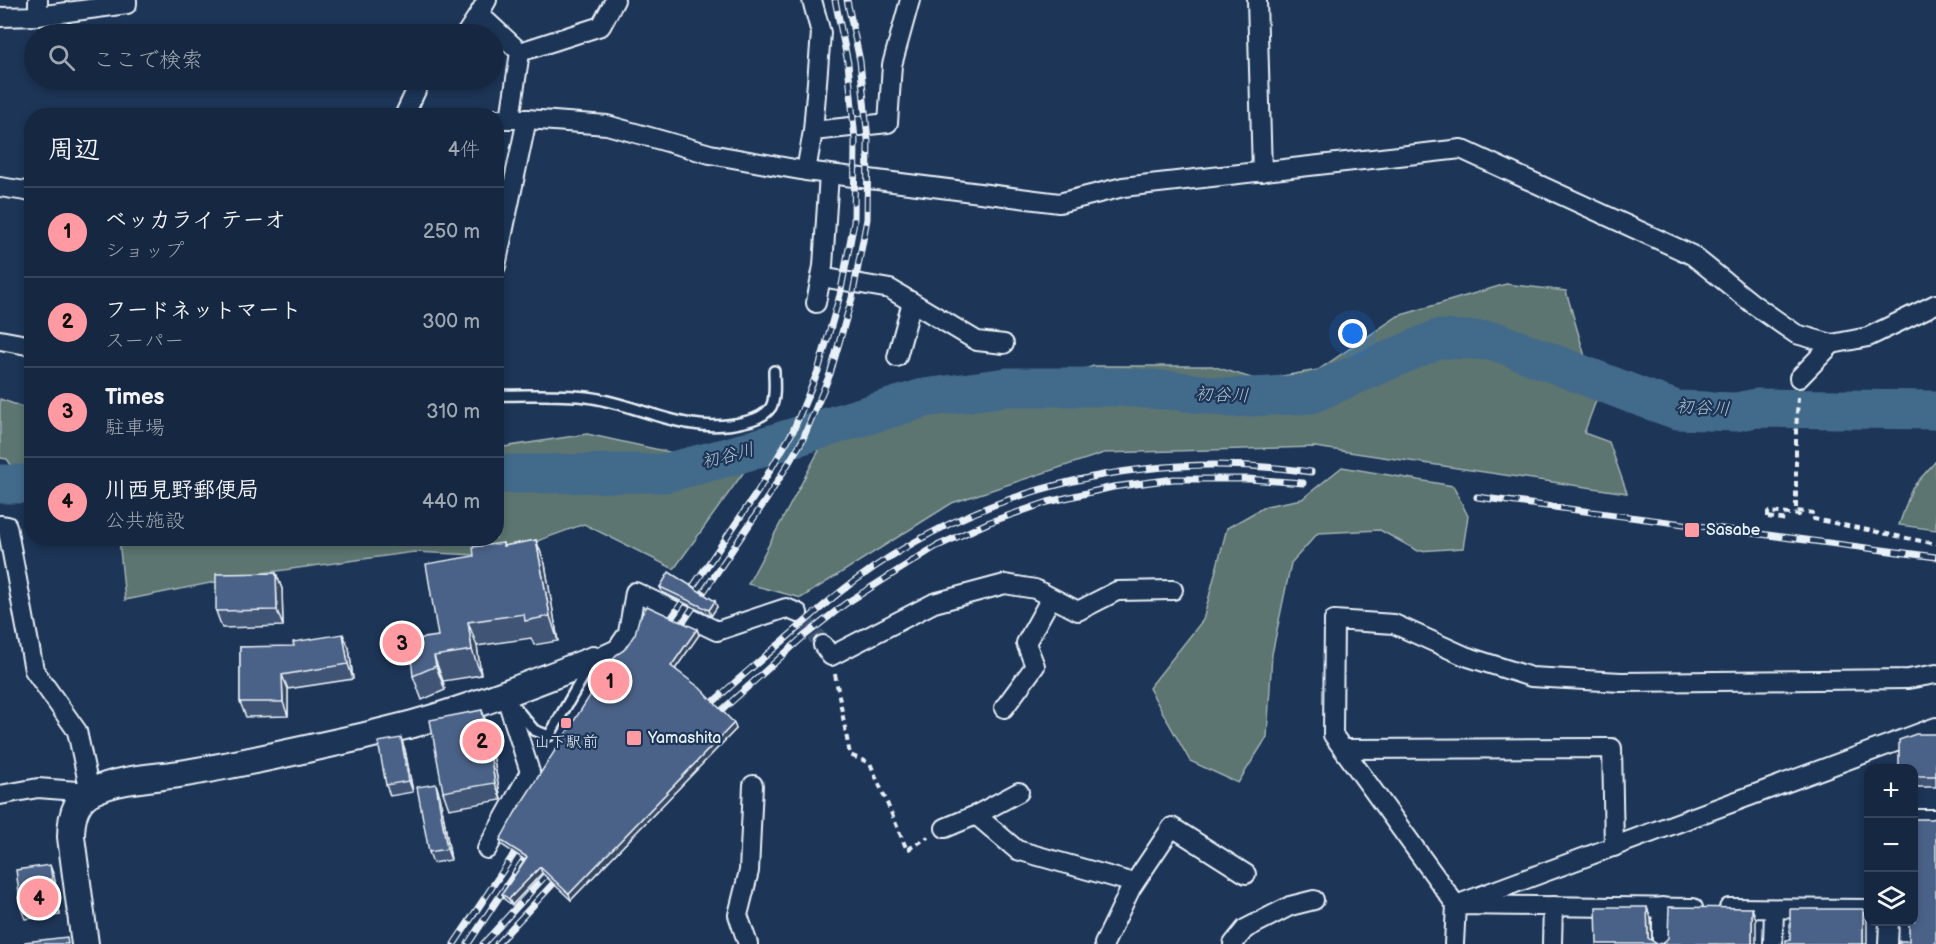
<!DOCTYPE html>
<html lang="ja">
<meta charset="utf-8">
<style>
:root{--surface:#162841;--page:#1f3048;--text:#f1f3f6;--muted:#9ea6b1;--line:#35445a;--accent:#ff9aa2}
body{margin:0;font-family:"Balsamiq Sans","Klee One",sans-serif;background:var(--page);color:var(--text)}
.controls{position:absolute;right:18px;bottom:18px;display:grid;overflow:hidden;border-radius:12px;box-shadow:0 3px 9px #0003}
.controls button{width:54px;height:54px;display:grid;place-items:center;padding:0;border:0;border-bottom:2px solid var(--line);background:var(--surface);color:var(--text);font:30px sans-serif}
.you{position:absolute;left:1353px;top:334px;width:21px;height:21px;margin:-15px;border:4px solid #fff;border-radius:50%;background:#1a73e8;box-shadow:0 0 0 9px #1a73e833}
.badge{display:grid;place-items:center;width:39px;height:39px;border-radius:50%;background:var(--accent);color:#111;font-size:20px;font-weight:700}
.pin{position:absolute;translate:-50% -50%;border:3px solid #fff;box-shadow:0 2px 6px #0006}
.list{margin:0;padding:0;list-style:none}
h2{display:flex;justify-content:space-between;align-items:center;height:78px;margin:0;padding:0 24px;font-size:26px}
h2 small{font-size:20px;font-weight:400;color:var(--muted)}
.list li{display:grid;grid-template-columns:39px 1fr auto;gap:18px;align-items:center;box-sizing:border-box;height:90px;padding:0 24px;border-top:2px solid var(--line)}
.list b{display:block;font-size:22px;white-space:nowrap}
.list p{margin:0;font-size:20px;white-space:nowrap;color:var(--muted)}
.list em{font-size:20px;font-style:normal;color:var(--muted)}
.icon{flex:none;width:33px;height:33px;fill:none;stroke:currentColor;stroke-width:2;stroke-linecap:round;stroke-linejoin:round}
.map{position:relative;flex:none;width:1936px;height:944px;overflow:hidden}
.search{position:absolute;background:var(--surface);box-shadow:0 3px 9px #0003;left:24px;top:24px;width:480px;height:66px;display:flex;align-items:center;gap:15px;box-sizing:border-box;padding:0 21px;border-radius:33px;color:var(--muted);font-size:22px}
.panel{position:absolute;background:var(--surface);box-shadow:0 3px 9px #0003;left:24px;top:108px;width:480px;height:438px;border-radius:24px}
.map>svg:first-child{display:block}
.green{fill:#5c7470;stroke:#a2b2b4;stroke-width:1.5}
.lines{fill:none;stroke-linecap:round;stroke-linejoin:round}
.river{stroke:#436b8b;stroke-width:39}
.street-tunnel{stroke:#3b516f;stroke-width:18;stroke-dasharray:18 9;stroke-linecap:butt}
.lane-casing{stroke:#e8f1f8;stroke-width:14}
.street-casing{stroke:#e8f1f8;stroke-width:22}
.secondary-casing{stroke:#e8f1f8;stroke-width:30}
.path{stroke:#e8f1f8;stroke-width:4;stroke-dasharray:6 4.5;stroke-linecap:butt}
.lane{stroke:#1d3557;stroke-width:9}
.street{stroke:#1d3557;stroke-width:18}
.secondary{stroke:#1d3557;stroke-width:26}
.rail-casing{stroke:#e8f1f8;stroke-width:7}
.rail{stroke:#1d3557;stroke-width:4.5;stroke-dasharray:14;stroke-linecap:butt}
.wall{fill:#415475;stroke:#e8f1f8;stroke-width:1.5}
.shaded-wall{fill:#35455f;stroke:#e8f1f8;stroke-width:1.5}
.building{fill:#4c6288;stroke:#e8f1f8;stroke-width:1.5}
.poi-dot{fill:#ff9aa2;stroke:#1d3557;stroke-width:2}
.labels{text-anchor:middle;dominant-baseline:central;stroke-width:4.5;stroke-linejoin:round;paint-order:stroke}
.poi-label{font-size:16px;fill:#e8f1f8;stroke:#1d3557;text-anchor:start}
.water-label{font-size:18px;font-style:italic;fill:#aec2d2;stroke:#1d3557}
</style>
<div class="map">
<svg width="1936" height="944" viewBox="0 0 1936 944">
<rect width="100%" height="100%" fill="#1d3557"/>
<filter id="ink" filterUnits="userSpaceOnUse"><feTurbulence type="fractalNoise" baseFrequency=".0167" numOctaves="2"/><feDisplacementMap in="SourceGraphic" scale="12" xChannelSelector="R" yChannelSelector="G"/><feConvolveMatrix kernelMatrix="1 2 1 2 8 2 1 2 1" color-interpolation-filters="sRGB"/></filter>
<g filter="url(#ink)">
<g class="green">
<polygon points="1506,284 1566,291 1597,398 1584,433 1609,442 1627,493 1315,447 1104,453 952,503 801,598 748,584 823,443 942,412 1094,366 1212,366 1258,380 1318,370 1398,316"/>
<polygon points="0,399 31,410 31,493 7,459 0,458"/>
<polygon points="587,434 746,469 674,569 584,524 496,556 414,552 255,574 125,600 119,539 496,538 497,448"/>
<polygon points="1936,461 1936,530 1899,525 1912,488"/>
<polygon points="1342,467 1453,486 1468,516 1463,548 1418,551 1380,530 1318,533 1291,563 1272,654 1267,737 1238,783 1190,761 1149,688 1203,620 1227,528 1266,506 1302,499"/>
</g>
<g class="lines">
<g class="river">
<polyline points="496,474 665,473 732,456 924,398 1007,387 1118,387 1179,391 1230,398 1311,394 1438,339 1495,341 1635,395 1677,410 1736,412 1756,408 1936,410"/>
<polyline points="0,484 32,484"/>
</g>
<polyline class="street-tunnel" points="798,613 823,645"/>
<g class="lane-casing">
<g id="lane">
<path d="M496,395C526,396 564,393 593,398C645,407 689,436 744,422C754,420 765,416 771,407C776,398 774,381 774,371"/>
<polyline points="514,706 534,730 549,736 588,668"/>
</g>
</g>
<g class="street-casing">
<g id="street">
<polyline points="487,0 479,14 520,52 510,119"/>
<polyline points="812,0 821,33 813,131"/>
<polyline points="1257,0 1262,172"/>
<polyline points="38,16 127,4 127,0"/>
<polyline points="0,17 38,16 38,0"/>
<polyline points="466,34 479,14"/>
<polyline points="520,52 601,26 615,0"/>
<polyline points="404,116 421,80"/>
<polyline points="496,119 527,119 607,125 710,154 806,171 1059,203 1123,187 1461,149 1692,255 1753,304 1796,334 1832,344 1868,337 1936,304"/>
<polyline points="806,171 813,131 888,123 892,65 910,0"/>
<polyline points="0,187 32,192"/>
<polyline points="496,266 527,119"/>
<polyline points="821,277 890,289 977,341 1004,344"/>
<polyline points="816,303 823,266 829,174"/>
<polyline points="0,340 32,346"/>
<polyline points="897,357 912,302"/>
<polyline points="1799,378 1832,344"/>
<polyline points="0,525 7,526 34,670 77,731 90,792 38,788 0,795"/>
<polyline points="823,645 831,656 934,603 1005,584 1035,589 1078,611 1117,591 1173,590"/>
<polyline points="593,660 617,649 628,633 635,592 717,631 786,608 798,613"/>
<polyline points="1936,674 1908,679 1621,682 1531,677 1465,656 1394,624 1334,620 1333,735 1456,905 1936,727"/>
<polyline points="1004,708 1035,666 1026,643 1051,598"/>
<polyline points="1343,749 1612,748 1614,847"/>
<polyline points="976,815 1017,850 1134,883"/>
<polyline points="1914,819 1936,819"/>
<polyline points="945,828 976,815 1019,792"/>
<polyline points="487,849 530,772 505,694"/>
<polyline points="1729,908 1868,909"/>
<polyline points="748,944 738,915 749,871 753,785"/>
<polyline points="1104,944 1131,888 1172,827 1246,874"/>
<polyline points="1233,944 1245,929 1290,906 1314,900"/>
<polyline points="1454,944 1456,905 1693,908"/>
<polyline points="1552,944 1553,906"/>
<polyline points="1662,944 1662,907"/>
<polyline points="1773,944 1774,909"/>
<polyline points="1888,944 1889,922"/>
</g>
</g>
<g class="secondary-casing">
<path id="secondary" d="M85,944L71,837C71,819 75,799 93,791C121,778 156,778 186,773C228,766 270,757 311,748C345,741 379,733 413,724C474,707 533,683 593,660"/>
</g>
<g class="path">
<polyline points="1798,397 1796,431 1796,511 1814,513 1814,519 1936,544"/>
<polyline points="1768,517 1768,512 1799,515 1800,511"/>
<polyline points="1768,517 1787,520"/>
<polyline points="835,674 850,755 870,763 907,850 928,837"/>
</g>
<use href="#lane" class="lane"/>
<use href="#street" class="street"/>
<use href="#secondary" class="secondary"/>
<g class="rail-casing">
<g id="rail">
<polyline points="1477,497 1936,557"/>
<polyline points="662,632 758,491 793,431 818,371 840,295 854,222 855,140 848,63 835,0"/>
<polyline points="673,637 768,497 802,441 830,374 852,298 867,219 868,140 860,61 847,0"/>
<path d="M702,712C726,690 751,668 776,647C803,624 828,600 856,580C988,483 1152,449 1311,472"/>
<polyline points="710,721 803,637 845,604 935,547 990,522 1048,502 1113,487 1174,479 1248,479 1303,483"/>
<polyline points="454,944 524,839"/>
<polyline points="468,944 533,846"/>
<polyline points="483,944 556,864"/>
<polyline points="497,944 564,872"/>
</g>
</g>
<use href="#rail" class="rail"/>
</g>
<g class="wall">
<polygon points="536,540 545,564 558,641 534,645 531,638 477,646 481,675 443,681 445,690 422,700 413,676 438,636 474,556 503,543 504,546"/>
<polygon points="276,573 282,589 283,626 222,628 216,611"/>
<polygon points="660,587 717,607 711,616 662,592"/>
<polygon points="697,629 699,635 675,669 734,723 736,729 571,900 542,873 512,905 504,899 502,894 525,860 502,845 500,840 624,650"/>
<polygon points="240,647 349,648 353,679 288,689 288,716 246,717 240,702"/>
<polygon points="488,727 501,800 449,809 443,792"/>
<polygon points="1936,734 1936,787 1914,787 1914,768"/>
<polygon points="401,738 405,750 413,792 390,796 386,785"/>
<polygon points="440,796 451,860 433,863 429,852"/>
<polygon points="54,876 60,915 25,919 21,908"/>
</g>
<g class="shaded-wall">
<polygon points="536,540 545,564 558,641 550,616"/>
<polygon points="276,573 282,589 283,626 277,610"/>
<polygon points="715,601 717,607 711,616 709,610"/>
<polygon points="468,622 477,646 481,675 472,650"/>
<polygon points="697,629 699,635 673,672 671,666"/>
<polygon points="343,634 349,648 353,679 348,664"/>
<polygon points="434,656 443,681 445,690 436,666"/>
<polygon points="282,675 288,689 288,716 283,702"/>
<polygon points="482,710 488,727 501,800 495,783"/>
<polygon points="734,723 736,729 571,900 569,894"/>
<polygon points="401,738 405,750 413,792 409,781"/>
<polygon points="436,784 440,796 451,860 447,849"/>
<polygon points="50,865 54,876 60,915 56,903"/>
<polygon points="540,867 542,873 512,905 509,899"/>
<polygon points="1647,907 1651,918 1652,944 1648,938"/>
<polygon points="1752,908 1756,919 1756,944 1752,944"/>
<polygon points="1863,909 1867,920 1867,944 1863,944"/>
</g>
<g class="building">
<polygon points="536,540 550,616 525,621 524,614 468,622 472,650 434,656 436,666 413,676 409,640 438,636 426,564 474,556 473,547 503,543 503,546"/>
<polygon points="669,572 715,601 709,610 660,587"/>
<polygon points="276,573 277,610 216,611 216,574"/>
<polygon points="647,606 697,629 671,666 700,688 734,723 569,894 540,867 509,899 502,894 527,857 500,840 515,813 616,655 624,650 635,634 639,619"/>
<polygon points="343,634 348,664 282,675 283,702 240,702 240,647 294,646 293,642"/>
<polygon points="482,710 495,783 443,792 430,720"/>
<polygon points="1916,734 1936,734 1936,776 1914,776 1914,768 1899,768 1899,740"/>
<polygon points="401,738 409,781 386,785 378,742"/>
<polygon points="436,784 447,849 429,852 417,787"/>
<polygon points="1936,818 1936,944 1900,944 1900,941 1909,941 1909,921 1914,921 1914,819 1932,819"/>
<polygon points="50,865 56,903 21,908 16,870"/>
<polygon points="1596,907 1647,907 1648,938 1657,944 1597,944"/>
<polygon points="1669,907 1752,908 1752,944 1759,944 1658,944 1663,943 1668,938"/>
<polygon points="1790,909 1863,909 1863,944 1779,944 1786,944 1786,940 1790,940"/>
<polygon points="67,937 68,944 25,944 25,942"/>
</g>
</g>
<g class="poi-dot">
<rect x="1684" y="522" width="16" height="16" rx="3"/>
<rect x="560" y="717" width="12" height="12" rx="3"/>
<rect x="626" y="730" width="16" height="16" rx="3"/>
</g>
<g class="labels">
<g class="poi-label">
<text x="1706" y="530">Sasabe</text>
<text x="648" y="738">Yamashita</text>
<text x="566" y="742" text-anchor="middle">山下駅前</text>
</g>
<g class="water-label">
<text transform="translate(1222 395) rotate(2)">初谷川</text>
<text transform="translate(1703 408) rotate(3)">初谷川</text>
<text transform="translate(728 456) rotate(-15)">初谷川</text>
</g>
</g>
</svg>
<div class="controls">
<button>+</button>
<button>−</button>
<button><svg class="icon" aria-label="layers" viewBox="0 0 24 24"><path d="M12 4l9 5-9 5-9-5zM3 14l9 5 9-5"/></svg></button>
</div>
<div class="you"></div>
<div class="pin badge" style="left:610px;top:681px">1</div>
<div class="pin badge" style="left:482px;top:741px">2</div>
<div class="pin badge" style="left:402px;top:643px">3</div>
<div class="pin badge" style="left:39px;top:898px">4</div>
<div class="search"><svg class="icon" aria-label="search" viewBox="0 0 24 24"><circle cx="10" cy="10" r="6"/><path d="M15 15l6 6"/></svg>ここで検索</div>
<section class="panel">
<h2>周辺<small>4件</small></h2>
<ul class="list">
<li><span class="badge">1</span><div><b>ベッカライ テーオ</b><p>ショップ</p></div><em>250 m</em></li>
<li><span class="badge">2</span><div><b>フードネットマート</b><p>スーパー</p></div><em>300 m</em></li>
<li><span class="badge">3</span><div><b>Times</b><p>駐車場</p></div><em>310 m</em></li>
<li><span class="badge">4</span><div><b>川西見野郵便局</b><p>公共施設</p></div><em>440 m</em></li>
</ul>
</section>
</div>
